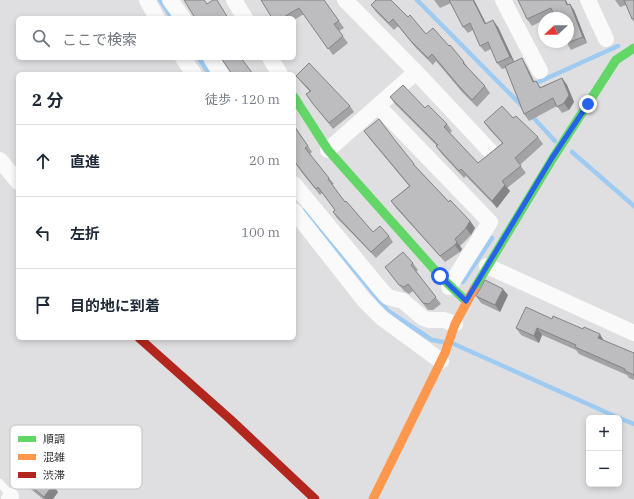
<!DOCTYPE html>
<html lang="ja">
<meta charset="utf-8">
<style>
:root{--surface:#fff;--page:#f2f2f3;--text:#1f2937;--muted:#747a83;--line:#e0e1e3}
body{margin:0;font-family:"IBM Plex Serif","Noto Sans JP",serif;background:var(--page);color:var(--text)}
.controls{position:absolute;right:12px;bottom:12px;display:grid;overflow:hidden;border-radius:6px;box-shadow:0 2px 6px #0003}
.controls button{width:36px;height:36px;display:grid;place-items:center;padding:0;border:0;border-bottom:1px solid var(--line);background:var(--surface);color:var(--text);font:20px sans-serif}
.compass{position:absolute;left:538px;top:12px;width:36px;height:36px;border-radius:50%;background:var(--surface);box-shadow:0 2px 6px #0003;rotate:248deg}
.stop{position:absolute;width:12px;height:12px;margin:-9px;border:3px solid #2563eb;border-radius:50%;background:#fff}
.stop.end{background:#2563eb;border-color:#fff;box-shadow:0 1px 4px #0008}
.list{margin:0;padding:0;list-style:none}
h2{display:flex;justify-content:space-between;align-items:center;height:52px;margin:0;padding:0 16px;font-size:17px}
h2 small{font-size:13px;font-weight:400;color:var(--muted)}
.list li{display:grid;grid-template-columns:26px 1fr auto;gap:12px;align-items:center;box-sizing:border-box;height:72px;padding:0 16px;border-top:1px solid var(--line)}
.list b{display:block;font-size:15px;white-space:nowrap}
.list em{font-size:13px;font-style:normal;color:var(--muted)}
.icon{flex:none;width:22px;height:22px;fill:none;stroke:currentColor;stroke-width:2;stroke-linecap:round;stroke-linejoin:round}
.map{position:relative;flex:none;width:634px;height:499px;overflow:hidden}
.search{position:absolute;background:var(--surface);box-shadow:0 2px 6px #0003;left:16px;top:16px;width:280px;height:44px;display:flex;align-items:center;gap:10px;box-sizing:border-box;padding:0 14px;border-radius:6px;color:var(--muted);font-size:15px}
.panel{position:absolute;background:var(--surface);box-shadow:0 2px 6px #0003;left:16px;top:72px;width:280px;height:268px;border-radius:6px}
.map>svg:first-child{display:block}
.lines{fill:none;stroke-linecap:round;stroke-linejoin:round}
.stream{stroke:#9fcbf3;stroke-width:4.5}
.lane{stroke:#fafafb;stroke-width:8}
.street{stroke:#fafafb;stroke-width:16}
.fast{stroke:#63d668;stroke-width:9}
.slow{stroke:#ff974d;stroke-width:9}
.jam{stroke:#b3261e;stroke-width:9}
.wall{fill:#a3a3a5}
.shaded-wall{fill:#848486}
.building{fill:#bdbdc0;stroke:#848486}
.route{stroke:#2563eb;stroke-width:5}
.key{fill:#fff;stroke:#c2c2c2;stroke-width:1}
.key-label{font-size:11px;fill:#333335}
</style>
<div class="map">
<svg width="634" height="499" viewBox="0 0 634 499">
<rect width="100%" height="100%" fill="#dfdfe2"/>
<g class="lines">
<g class="stream">
<polyline points="160,0 172,18"/>
<polyline points="417,0 524,108"/>
<polyline points="199,58 209,74"/>
<polyline points="532,85 618,46"/>
<polyline points="531,115 555,141"/>
<polyline points="572,152 634,206"/>
<polyline points="305,210 388,311 432,340 443,342"/>
<polyline points="463,282 492,238"/>
<polyline points="454,344 619,418"/>
<polyline points="619,418 634,424"/>
</g>
<polyline class="lane" points="0,483 13,498"/>
<g class="street">
<polyline points="147,0 157,18"/>
<polyline points="170,0 183,18"/>
<polyline points="234,0 245,18"/>
<polyline points="345,0 416,72 490,151"/>
<polyline points="503,0 540,71"/>
<polyline points="588,0 606,39"/>
<polyline points="183,58 194,74"/>
<polyline points="211,58 221,74"/>
<polyline points="270,58 280,74"/>
<polyline points="378,106 490,222 449,287"/>
<polyline points="328,150 416,72"/>
<polyline points="0,160 18,182"/>
<polyline points="294,184 383,292 388,297 403,301 423,318 429,320 444,320 455,324"/>
<polyline points="294,211 364,300 382,318 441,361"/>
<polyline points="487,266 634,333"/>
<polyline points="9,499 11,496"/>
</g>
<g class="fast">
<polyline points="294,97 328,150 440,276 466,301"/>
<polyline points="474,289 553,158 616,60 634,48"/>
</g>
<polyline class="slow" points="373,499 445,353 455,324 474,289"/>
<polyline class="jam" points="139,338 230,419 315,499"/>
</g>
<g class="wall">
<polygon points="261,0 324,0 344,28 339,31 348,43 333,55 304,14 294,20 294,18 272,18"/>
<polygon points="434,0 474,0 486,24 498,27 514,62 526,65 534,82 541,87 562,78 567,85 574,102 569,110 562,113 557,106 529,121 524,114 506,68 502,69 497,63 491,49 485,52 480,46 473,30 468,33 463,27 451,3 440,8"/>
<polygon points="518,0 568,4 574,10 587,43 571,50 567,43 568,18 554,16 549,18 544,18 544,20 532,26 527,19"/>
<polygon points="615,0 634,0 634,22 632,19 626,5 620,7"/>
<polygon points="371,5 408,17 426,34 464,62 469,69 485,86 490,93 477,107 462,92 436,61 433,65 415,47 398,26 394,30 376,12"/>
<polygon points="296,76 350,106 354,112 333,129 318,110 306,94 310,92 301,82"/>
<polygon points="390,97 425,108 447,124 452,131 450,133 478,163 502,143 489,129 484,122 513,118 538,137 543,144 520,165 526,173 507,188 510,191 497,208 466,176 464,178 441,153 436,146 437,146 395,104"/>
<polygon points="294,125 312,152 310,154 329,178 334,184 332,185 345,202 373,232 389,236 393,242 376,258 337,218 333,212 335,210 322,193 320,195 302,173 294,161"/>
<polygon points="364,131 394,139 399,146 419,170 449,202 470,221 475,228 471,235 460,246 462,249 460,252 445,262 396,208 391,201 409,186 369,138"/>
<polygon points="413,263 418,270 416,272 441,304 433,310 428,310 413,291 409,294 404,291 385,267"/>
<polygon points="508,295 500,312 481,303 476,296"/>
<polygon points="552,319 634,353 634,380 629,378 627,375 579,354 576,350 542,335 539,343 521,335 516,328"/>
<polygon points="21,478 58,492 53,499 43,499 26,485"/>
</g>
<g class="shaded-wall">
<polygon points="473,0 474,0 490,31 485,24"/>
<polygon points="565,0 566,0 571,12 567,5"/>
<polygon points="570,4 574,10 587,43 583,37"/>
<polygon points="493,20 498,27 515,63 510,57"/>
<polygon points="522,58 526,65 538,89 533,82"/>
<polygon points="562,78 567,85 574,102 569,110 564,103"/>
<polygon points="505,185 510,191 497,208 492,201"/>
<polygon points="470,221 475,228 471,235 466,228"/>
<polygon points="457,242 462,249 460,252 455,245"/>
<polygon points="503,289 508,295 500,312 495,305"/>
<polygon points="537,328 542,335 539,343 534,336"/>
<polygon points="600,334 604,341 598,338"/>
<polygon points="53,485 58,492 53,499 45,499 44,497"/>
</g>
<g class="building">
<polygon points="184,0 204,0 207,4 213,0 217,0 228,18 195,18"/>
<polygon points="261,0 324,0 339,21 334,24 343,36 328,49 299,8 282,18 272,18"/>
<polygon points="376,0 391,0 408,17 410,15 426,34 433,28 449,46 450,45 464,62 463,63 485,86 472,100 458,85 432,54 428,58 410,40 393,19 389,23 371,5"/>
<polygon points="449,0 473,0 485,24 493,20 510,57 497,63 488,42 480,46 470,23 463,27"/>
<polygon points="518,0 565,0 567,5 570,4 583,37 567,43 566,42 568,42 568,18 555,18 551,8 527,19"/>
<polygon points="624,0 634,0 634,18 632,19"/>
<polygon points="221,58 241,58 253,74 232,74"/>
<polygon points="522,58 533,82 536,81 540,88 562,78 569,95 564,103 557,107 553,98 524,114 505,66"/>
<polygon points="309,63 350,106 329,123 313,104 306,94 311,91 296,76"/>
<polygon points="403,85 425,108 428,105 447,124 444,127 478,163 503,143 484,122 502,106 513,118 516,116 538,137 515,158 521,166 502,181 505,185 492,201 461,169 459,171 436,146 438,145 390,97"/>
<polygon points="379,119 394,139 414,164 413,164 449,202 450,200 470,221 466,228 455,239 457,242 455,245 440,256 391,201 410,186 364,131"/>
<polygon points="294,126 308,146 305,148 329,178 328,179 345,202 346,201 373,232 380,226 389,236 371,252 333,212 335,210 318,187 316,189 294,161"/>
<polygon points="403,252 413,263 411,265 436,297 429,304 423,303 408,284 404,287 399,285 385,267"/>
<polygon points="485,280 503,289 495,305 476,296"/>
<polygon points="526,307 552,319 553,316 583,329 584,327 600,334 598,338 634,353 634,375 625,371 625,369 575,347 576,345 537,328 534,336 516,328"/>
<polygon points="31,467 53,485 44,497 21,478"/>
</g>
<g class="lines">
<polyline class="route" points="440,276 466,301 552,158 588,104"/>
</g>
<rect x="10" y="425" width="132" height="64" rx="6" class="key"/>
<rect x="18" y="436" width="18" height="6" fill="#63d668"/>
<rect x="18" y="454" width="18" height="6" fill="#ff974d"/>
<rect x="18" y="472" width="18" height="6" fill="#b3261e"/>
<g class="key-label">
<text x="43" y="443">順調</text>
<text x="43" y="461">混雑</text>
<text x="43" y="479">渋滞</text>
</g>
</svg>
<div class="controls">
<button>+</button>
<button>−</button>
</div>
<svg class="compass" viewBox="-18 -18 36 36"><path d="M0-13l5 13h-10z" fill="#e53935"/><path d="M0 13l5-13h-10z" fill="#747a83"/></svg>
<div class="stop" style="left:440px;top:276px"></div>
<div class="stop end" style="left:588px;top:104px"></div>
<div class="search"><svg class="icon" aria-label="search" viewBox="0 0 24 24"><circle cx="10" cy="10" r="6"/><path d="M15 15l6 6"/></svg>ここで検索</div>
<section class="panel">
<h2>2 分<small>徒歩 · 120 m</small></h2>
<ul class="list">
<li><svg class="icon" aria-label="ahead" viewBox="0 0 24 24"><path d="M12 20V5M6 11l6-6 6 6"/></svg><div><b>直進</b></div><em>20 m</em></li>
<li><svg class="icon" aria-label="left" viewBox="0 0 24 24"><path d="M17 20v-9H6M10 6l-5 5 5 5"/></svg><div><b>左折</b></div><em>100 m</em></li>
<li><svg class="icon" aria-label="arrive" viewBox="0 0 24 24"><path d="M6 21V4h12l-3 4 3 4H6"/></svg><div><b>目的地に到着</b></div></li>
</ul>
</section>
</div>
